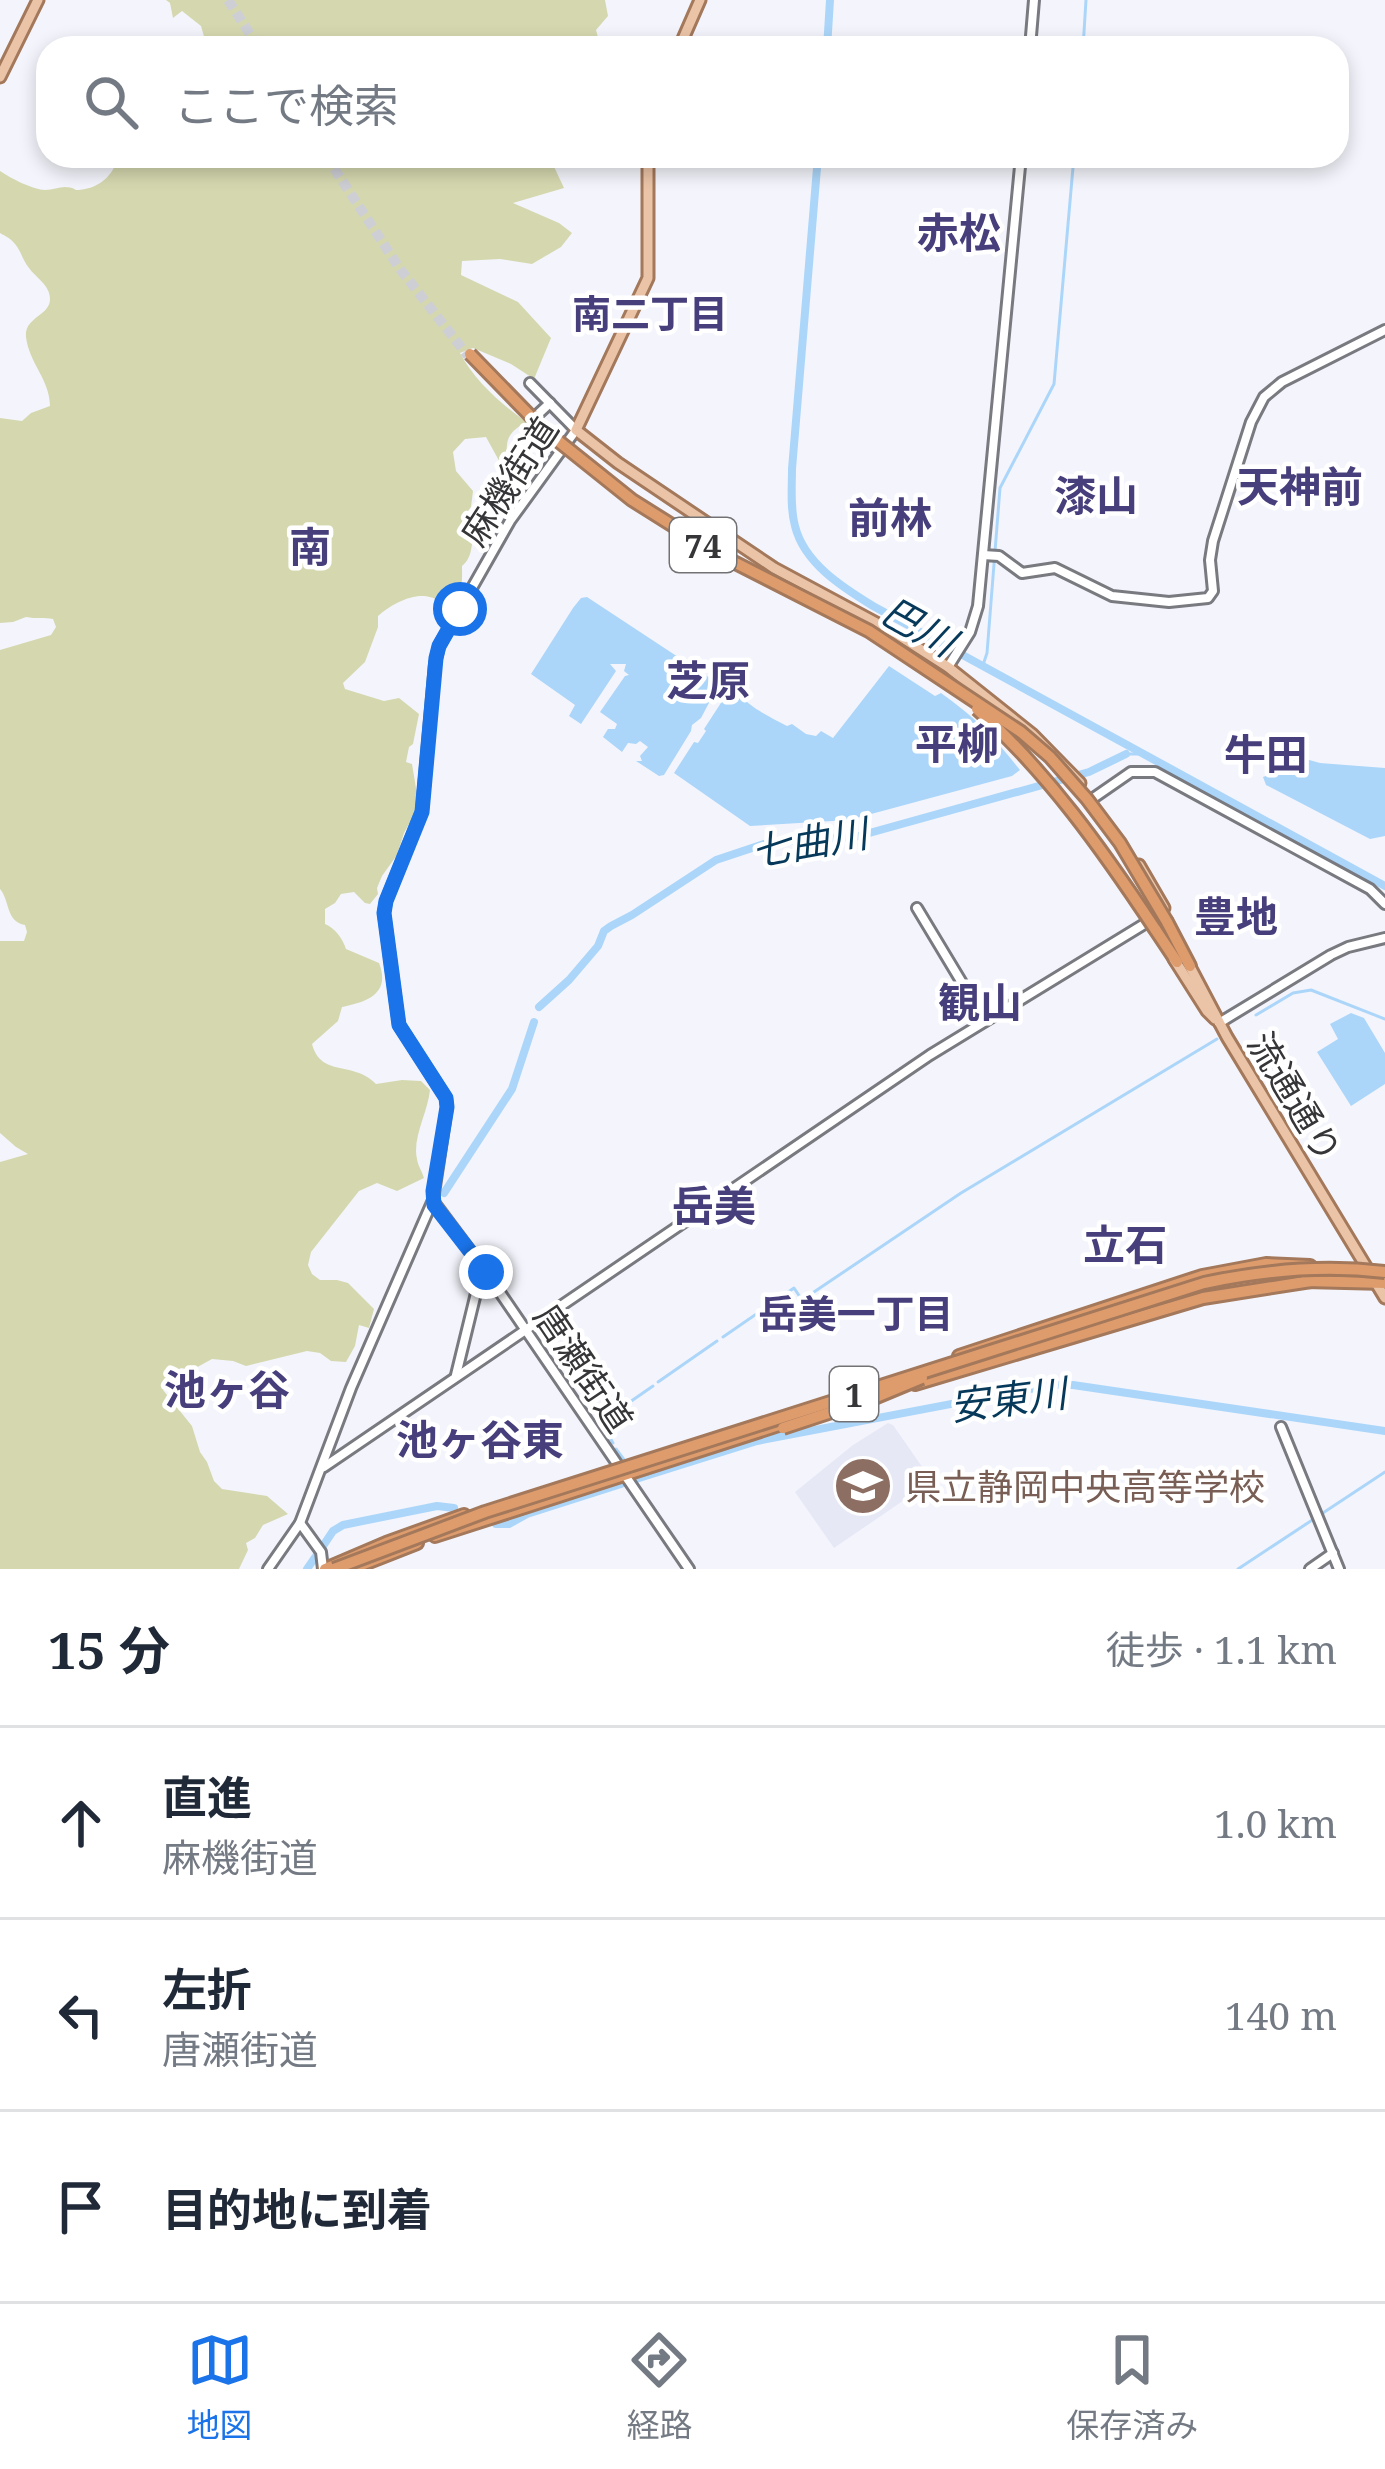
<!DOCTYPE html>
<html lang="ja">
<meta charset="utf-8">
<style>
:root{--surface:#fff;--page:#f6f6f7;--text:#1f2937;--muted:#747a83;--line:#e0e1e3;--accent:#1a73e8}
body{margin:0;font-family:"Noto Serif","Noto Sans JP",serif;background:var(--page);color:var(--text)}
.stop{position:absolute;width:36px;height:36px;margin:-27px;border:9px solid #1a73e8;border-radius:50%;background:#fff}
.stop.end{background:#1a73e8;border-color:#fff;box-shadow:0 3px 12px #0008}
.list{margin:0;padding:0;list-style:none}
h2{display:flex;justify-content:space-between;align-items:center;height:156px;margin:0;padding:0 48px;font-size:51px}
h2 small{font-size:39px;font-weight:400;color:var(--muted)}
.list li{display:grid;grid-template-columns:78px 1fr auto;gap:36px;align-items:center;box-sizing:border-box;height:192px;padding:0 48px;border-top:3px solid var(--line)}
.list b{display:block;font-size:45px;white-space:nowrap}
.list p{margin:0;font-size:39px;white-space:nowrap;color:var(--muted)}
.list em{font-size:39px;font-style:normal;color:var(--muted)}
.icon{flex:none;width:66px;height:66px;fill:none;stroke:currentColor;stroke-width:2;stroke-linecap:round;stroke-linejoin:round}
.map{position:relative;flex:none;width:1385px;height:1569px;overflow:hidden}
.search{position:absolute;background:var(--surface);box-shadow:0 6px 18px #0003;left:36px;right:36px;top:36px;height:132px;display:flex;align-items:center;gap:30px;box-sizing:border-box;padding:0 42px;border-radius:36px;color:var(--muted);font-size:45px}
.sheet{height:732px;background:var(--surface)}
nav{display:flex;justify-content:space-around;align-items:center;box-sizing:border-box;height:168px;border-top:3px solid var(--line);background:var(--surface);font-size:33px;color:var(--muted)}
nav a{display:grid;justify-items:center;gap:6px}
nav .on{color:var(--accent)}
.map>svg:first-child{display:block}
.built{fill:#e6e8f6}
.green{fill:#d5d8af}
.water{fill:#acd6f9}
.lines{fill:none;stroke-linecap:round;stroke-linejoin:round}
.stream{stroke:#acd6f9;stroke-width:3}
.river{stroke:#acd6f9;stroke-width:8}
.highway-tunnel{stroke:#cecfd5;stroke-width:10;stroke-dasharray:10 5;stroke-linecap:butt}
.secondary-casing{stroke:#797a80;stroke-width:14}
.primary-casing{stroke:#a3785b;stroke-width:15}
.highway-casing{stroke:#a3785b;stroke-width:16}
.secondary{stroke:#fff;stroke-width:8}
.primary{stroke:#ebc4a7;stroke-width:9}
.highway{stroke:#de9c6d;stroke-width:10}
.highway-bridge-casing{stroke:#a3785b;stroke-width:16;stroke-linecap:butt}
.highway-bridge{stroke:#de9c6d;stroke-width:10}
.route{stroke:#1a73e8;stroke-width:15}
.labels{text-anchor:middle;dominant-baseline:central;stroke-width:9;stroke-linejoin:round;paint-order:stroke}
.shield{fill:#fff;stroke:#727274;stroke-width:3}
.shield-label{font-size:33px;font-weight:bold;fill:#363639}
.street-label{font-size:36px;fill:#363639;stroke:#fff}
.education-label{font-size:36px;fill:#785e54;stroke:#fff;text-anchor:start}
.neighbourhood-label{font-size:39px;font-weight:bold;fill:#473f7c;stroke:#fff}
.water-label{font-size:39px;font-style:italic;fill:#07395a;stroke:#fff}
.quarter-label{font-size:42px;font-weight:bold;fill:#473f7c;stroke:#fff}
</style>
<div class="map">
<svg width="1385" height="1569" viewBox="0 0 1385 1569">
<rect width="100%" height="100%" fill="#f4f5fc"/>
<polygon class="built" points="888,1423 893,1425 932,1481 834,1548 795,1492 853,1445"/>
<g class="green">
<polygon points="166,0 605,0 608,16 596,30 601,48 200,48 205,40 201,26 182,11 173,18 170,3"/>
<path d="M117,156H547L550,158L564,188L513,203L559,223L572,233L561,247L532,264L500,259L462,261L461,275L518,302L551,338L534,379L511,364L473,348L460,353C475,381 500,403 526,422C506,434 505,441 508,464L503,468L486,437L465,439L453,452L456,471L473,491L471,507L465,515L476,526C470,539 475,556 462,566C462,574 463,588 458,595C449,610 435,595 422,596C407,596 389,606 378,616V627L365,662L343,683L345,689L384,701L399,698L419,714L413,744L409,747L406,762L412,764L419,806L404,833L397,855L382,876L377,888L378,894L370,904L365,903L354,892L341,894L335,903L325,909V924C335,928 343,939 346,949L379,963C391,994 367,1002 342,1007L338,1021L312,1044C321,1078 353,1060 376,1084L402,1080L421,1081L430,1090C428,1112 412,1138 417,1159C418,1166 422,1171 424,1178L397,1191L377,1183L359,1191L311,1252L308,1265L312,1274L320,1280H337L348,1283L374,1309L369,1328L359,1325L355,1346L346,1362L331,1361L320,1353L307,1351L246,1366L233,1361L212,1359L192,1370L181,1368L167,1376L168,1384L163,1390L192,1426L200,1452L207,1462L214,1481L222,1489L267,1496L288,1514L263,1525L255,1538L246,1543L248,1550L239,1569H0V1162L28,1154L16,1147L0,1133V941H24L27,932L25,925C6,922 10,901 0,889V650L51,635L56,627L53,619C44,617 36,619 26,617L13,622L0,623V418L22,421L31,413L50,406C50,380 29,363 26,337C24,317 50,316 50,299C50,285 36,278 29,268C23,261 21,251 15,244C10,238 7,237 0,233V171C10,178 34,190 45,190C52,190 59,187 65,187C80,188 70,192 85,189C102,186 116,172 117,156Z"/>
</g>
<g class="water">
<polygon points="587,597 719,684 701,718 692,725 691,731 664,775 659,776 636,761 642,761 640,756 648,747 640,741 636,744 628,743 622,752 603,737 608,729 615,729 617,724 600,712 625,676 629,675 624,671 626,664 610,664 616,671 581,724 569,716 575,705 531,674 573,608 581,598"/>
<path d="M889,666L935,696L941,693C977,719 992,735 1020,770L1012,776L849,820L750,826L674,773L694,742L698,743L706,731L704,729L728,692L734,690C751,708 766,715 787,726L792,724L806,734L816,736L821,731L833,738Z"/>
<polygon points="1288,754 1320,763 1385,768 1385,836 1370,839 1266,785 1263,777 1271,774 1283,755"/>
<polygon points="1351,1013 1364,1018 1385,1053 1385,1084 1351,1106 1317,1052 1338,1039 1330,1024"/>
</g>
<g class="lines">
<g class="stream">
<polyline points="1083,48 1086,0"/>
<polyline points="983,665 987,653 1000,488 1054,384 1074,156"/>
<polyline points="1126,754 1144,754"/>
<polyline points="1256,1015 1293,993 1311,990 1385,1019"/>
<polyline points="808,1296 961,1193 1217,1039"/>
<polyline points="723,1337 794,1288 802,1300"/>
<polyline points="658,1382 717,1341"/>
<polyline points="613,1443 601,1422 653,1386"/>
<polyline points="616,1449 625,1461"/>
<polyline points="1238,1569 1385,1472"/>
</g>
<g class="river">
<polyline points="827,48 830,0"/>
<path d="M818,156L792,469C792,487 790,508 795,526C804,563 842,587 873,606L1385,886"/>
<polyline points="539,1007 569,980 598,946 604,931 611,926 632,915 716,860 770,842 855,837 1089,772 1126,754"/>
<polyline points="444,1193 512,1089 534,1022"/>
<polyline points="636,1479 757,1441 1051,1385 1073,1385 1385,1431"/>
<polyline points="496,1524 509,1524 527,1514 621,1484"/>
<polyline points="323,1546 333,1531 343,1525 437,1506 454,1508"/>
<polyline points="307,1569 316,1556"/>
</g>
<g class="highway-tunnel">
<polyline points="228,0 259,48"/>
<polyline points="326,156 400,269 468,356"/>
</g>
<g class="secondary-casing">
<g id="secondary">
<polyline points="1030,48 1034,0"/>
<polyline points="550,403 536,416 534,428 560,452"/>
<polyline points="983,555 999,556 1022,573 1055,568 1112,596 1169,602 1208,598 1213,591 1210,560 1213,541 1251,422 1264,397 1282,382 1385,330"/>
<polyline points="948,667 970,632 978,606 1021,156"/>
<polyline points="1092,799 1131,772 1155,772 1370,889 1385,904"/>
<polyline points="917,908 985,1021"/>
<polyline points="1219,1023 1331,955 1348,947 1385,938"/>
<polyline points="433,1201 486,1272 689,1569"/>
<polyline points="456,1375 477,1289 486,1272"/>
<polyline points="1281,1427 1339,1569"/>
<polyline points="324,1467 930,1055 1146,923"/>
<polyline points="300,1523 321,1552 323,1569"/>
<polyline points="268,1569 300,1523 351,1388 433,1200 447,1107 446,1098 399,1025 384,913 386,901 422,811 435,664 439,646 510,521 576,430 530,383"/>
<polyline points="1310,1569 1333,1553"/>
</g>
</g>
<g class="primary-casing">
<g id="primary">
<polyline points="679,48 700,0"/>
<polyline points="0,77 38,0"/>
<polyline points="648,156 648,278 576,430 618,463 774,568 895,633 948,667 1032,734 1080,783"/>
<polyline points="1139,865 1164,908"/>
<polyline points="1174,959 1207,1011 1215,1019"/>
<polyline points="1187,961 1227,1037 1385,1298"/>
</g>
</g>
<g class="highway-casing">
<g id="highway">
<polyline points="1167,922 1190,966"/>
<polyline points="1155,929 1177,962"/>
<polyline points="1305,1281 1385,1283"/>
<polyline points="959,1356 1202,1276 1266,1264 1310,1266"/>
<polyline points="915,1384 1203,1298 1311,1281"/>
<polyline points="435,1536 788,1422"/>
<polyline points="325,1569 386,1543 464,1515"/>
<polyline points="351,1569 417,1543"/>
</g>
</g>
<use href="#secondary" class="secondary"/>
<use href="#primary" class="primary"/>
<use href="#highway" class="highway"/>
<g class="highway-bridge-casing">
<g id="highway-bridge">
<polyline points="470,354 542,428 632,500 718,554 869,631 1021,732 1050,757 1087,799 1120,843 1167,922"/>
<path d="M977,709C1048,773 1102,849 1155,929"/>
<polyline points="783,1428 874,1398 922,1378"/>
<path d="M334,1569L485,1512L1204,1283C1264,1270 1324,1265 1385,1272"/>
</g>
</g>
<use href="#highway-bridge" class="highway-bridge"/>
</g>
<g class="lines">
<polyline class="route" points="460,609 439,646 436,658 422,812 386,901 384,913 399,1025 446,1098 447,1107 433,1191 434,1205 486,1272"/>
</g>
<defs>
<g id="school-disc" transform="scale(3)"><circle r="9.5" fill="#8d6e63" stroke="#fff"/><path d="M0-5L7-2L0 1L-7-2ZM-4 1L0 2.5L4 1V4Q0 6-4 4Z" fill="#fff"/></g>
</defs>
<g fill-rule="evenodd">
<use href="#school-disc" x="863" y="1486"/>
</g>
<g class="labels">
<g class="shield">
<rect x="670" y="518" width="66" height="54" rx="9"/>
<rect x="830" y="1367" width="48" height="54" rx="9"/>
</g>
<g class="shield-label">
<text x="703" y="545">74</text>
<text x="854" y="1394">1</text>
</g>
<g class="street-label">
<text transform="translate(509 481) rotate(-57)">麻機街道</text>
<text transform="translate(1295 1097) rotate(59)">流通通り</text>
<text transform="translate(584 1368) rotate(56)">唐瀬街道</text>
</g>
<g class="education-label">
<text x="905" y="1486">県立静岡中央高等学校</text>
</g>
<g class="neighbourhood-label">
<text x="650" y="312">南二丁目</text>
<text x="856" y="1312">岳美一丁目</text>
</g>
<g class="water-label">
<text transform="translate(919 625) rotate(29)">巴川</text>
<text transform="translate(809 841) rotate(-10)">七曲川</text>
<text transform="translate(1008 1398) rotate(-7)">安東川</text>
</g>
<g class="quarter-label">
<text x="959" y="231">赤松</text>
<text x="1300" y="485">天神前</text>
<text x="1096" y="494">漆山</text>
<text x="890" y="516">前林</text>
<text x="310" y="545">南</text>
<text x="708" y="679">芝原</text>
<text x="957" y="742">平柳</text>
<text x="1266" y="753">牛田</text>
<text x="1236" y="915">豊地</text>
<text x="980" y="1001">観山</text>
<text x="714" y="1204">岳美</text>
<text x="1125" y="1243">立石</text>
<text x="227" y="1388">池ヶ谷</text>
<text x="480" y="1438">池ヶ谷東</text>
</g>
</g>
</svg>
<div class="stop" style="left:460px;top:609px"></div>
<div class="stop end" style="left:486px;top:1272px"></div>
<div class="search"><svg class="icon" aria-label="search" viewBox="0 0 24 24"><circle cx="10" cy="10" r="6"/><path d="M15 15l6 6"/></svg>ここで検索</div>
</div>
<section class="sheet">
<h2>15 分<small>徒歩 · 1.1 km</small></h2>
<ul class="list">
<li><svg class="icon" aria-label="ahead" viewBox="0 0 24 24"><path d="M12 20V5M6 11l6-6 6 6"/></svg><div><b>直進</b><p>麻機街道</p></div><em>1.0 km</em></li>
<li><svg class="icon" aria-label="left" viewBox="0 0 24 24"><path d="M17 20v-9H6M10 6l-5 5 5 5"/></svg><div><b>左折</b><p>唐瀬街道</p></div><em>140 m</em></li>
<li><svg class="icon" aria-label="arrive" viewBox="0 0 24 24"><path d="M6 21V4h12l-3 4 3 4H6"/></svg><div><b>目的地に到着</b></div></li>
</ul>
</section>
<nav>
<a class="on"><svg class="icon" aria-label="map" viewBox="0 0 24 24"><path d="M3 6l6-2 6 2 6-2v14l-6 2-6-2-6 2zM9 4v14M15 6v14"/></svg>地図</a>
<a><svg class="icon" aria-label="directions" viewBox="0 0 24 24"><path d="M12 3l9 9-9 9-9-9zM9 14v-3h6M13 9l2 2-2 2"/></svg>経路</a>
<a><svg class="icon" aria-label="saved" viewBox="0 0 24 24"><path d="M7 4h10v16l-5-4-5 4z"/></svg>保存済み</a>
</nav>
